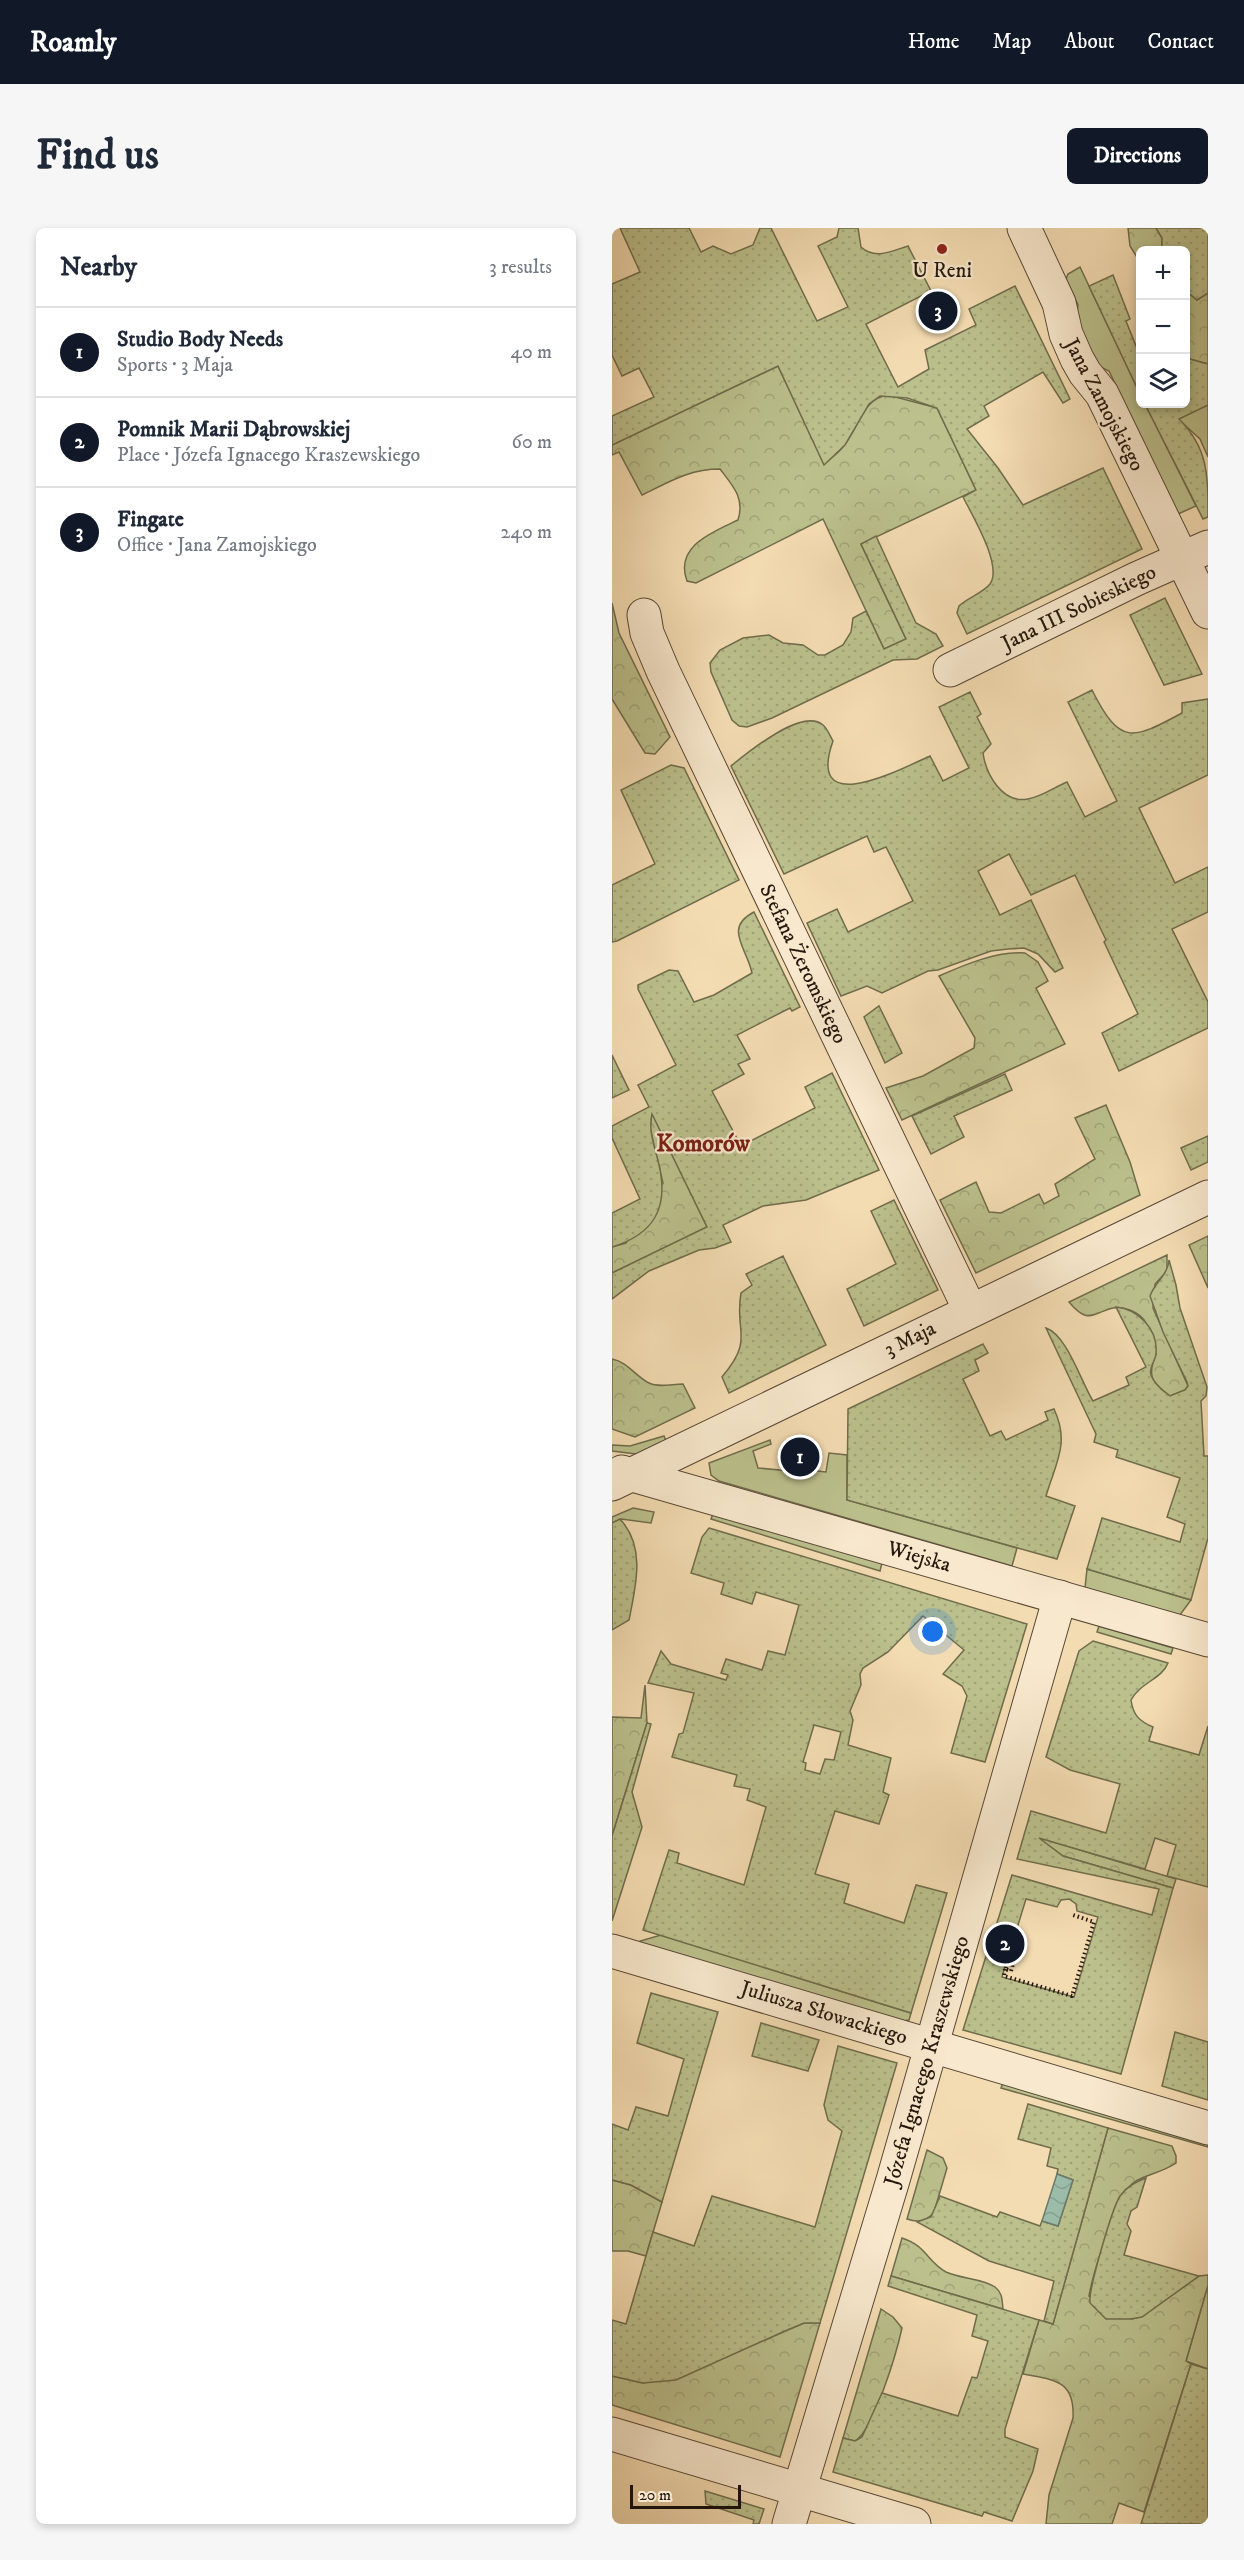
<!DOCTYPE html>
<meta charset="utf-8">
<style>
:root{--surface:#fff;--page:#f6f6f7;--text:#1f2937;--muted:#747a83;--line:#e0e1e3;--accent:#111827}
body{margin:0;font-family:"IM FELL DW Pica",serif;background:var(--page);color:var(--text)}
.controls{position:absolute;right:18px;top:18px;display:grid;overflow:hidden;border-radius:9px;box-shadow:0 3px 9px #0003}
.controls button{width:54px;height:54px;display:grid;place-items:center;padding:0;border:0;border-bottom:2px solid var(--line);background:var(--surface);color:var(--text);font:30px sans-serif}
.scale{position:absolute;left:18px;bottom:15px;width:111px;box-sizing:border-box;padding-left:6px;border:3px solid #24170c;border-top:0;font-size:16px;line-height:21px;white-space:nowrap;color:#24170c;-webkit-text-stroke:4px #f8e8cd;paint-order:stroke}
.you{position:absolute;left:321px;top:1404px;width:21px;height:21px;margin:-15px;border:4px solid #fff;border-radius:50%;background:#1a73e8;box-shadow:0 0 0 9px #1a73e833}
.badge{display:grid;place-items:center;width:39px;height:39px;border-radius:50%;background:var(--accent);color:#fff;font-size:20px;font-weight:700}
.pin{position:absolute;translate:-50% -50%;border:3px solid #fff;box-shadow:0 2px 6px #0006}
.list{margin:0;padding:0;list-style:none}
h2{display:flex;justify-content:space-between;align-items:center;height:78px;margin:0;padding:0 24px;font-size:26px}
h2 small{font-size:20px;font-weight:400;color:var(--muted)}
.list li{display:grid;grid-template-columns:39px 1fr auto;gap:18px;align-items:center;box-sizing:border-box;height:90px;padding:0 24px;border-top:2px solid var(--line)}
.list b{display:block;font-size:22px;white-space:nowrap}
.list p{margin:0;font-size:20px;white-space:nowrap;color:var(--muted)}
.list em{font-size:20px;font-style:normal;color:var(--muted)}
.icon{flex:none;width:33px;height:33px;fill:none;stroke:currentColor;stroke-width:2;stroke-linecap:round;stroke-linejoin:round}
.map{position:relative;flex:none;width:596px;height:2296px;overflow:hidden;border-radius:9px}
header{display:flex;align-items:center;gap:36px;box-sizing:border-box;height:84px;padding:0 30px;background:var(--accent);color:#fff}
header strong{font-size:28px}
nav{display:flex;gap:33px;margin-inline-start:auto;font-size:21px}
.intro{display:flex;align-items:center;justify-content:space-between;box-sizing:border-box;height:144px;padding:0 36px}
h1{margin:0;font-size:42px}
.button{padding:15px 27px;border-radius:9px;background:var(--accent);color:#fff;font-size:21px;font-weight:700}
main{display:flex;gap:36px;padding:0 36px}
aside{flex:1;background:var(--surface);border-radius:9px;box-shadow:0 3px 9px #0003}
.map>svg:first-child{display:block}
.grass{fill:#bbc08c;stroke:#706c4c;stroke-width:1.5}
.forest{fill:url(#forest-crowns);stroke:#706c4c;stroke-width:1.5}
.garden{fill:url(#garden-dots);stroke:#706c4c;stroke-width:1.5;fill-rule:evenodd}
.water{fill:url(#water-waves);stroke:#6c7a6b;stroke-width:1.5}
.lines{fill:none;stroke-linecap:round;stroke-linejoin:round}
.minor-casing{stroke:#584836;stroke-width:35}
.path{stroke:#24170c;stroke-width:4;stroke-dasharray:1.5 3;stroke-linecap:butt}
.minor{stroke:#f8e8cd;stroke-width:33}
.poi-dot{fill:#8f2418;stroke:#f8e8cd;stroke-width:2}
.labels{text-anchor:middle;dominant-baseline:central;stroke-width:4.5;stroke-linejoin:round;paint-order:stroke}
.poi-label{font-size:21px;fill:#24170c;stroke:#f8e8cd}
.street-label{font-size:21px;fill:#24170c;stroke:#f8e8cd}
.quarter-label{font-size:24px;font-weight:bold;fill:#7a1f14;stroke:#f8e8cd}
</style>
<header>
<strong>Roamly</strong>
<nav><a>Home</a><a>Map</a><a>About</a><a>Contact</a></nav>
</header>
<div class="intro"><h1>Find us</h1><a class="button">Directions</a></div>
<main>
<aside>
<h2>Nearby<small>3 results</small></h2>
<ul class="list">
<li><span class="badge">1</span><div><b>Studio Body Needs</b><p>Sports · 3 Maja</p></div><em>40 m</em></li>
<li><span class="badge">2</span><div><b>Pomnik Marii Dąbrowskiej</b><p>Place · Józefa Ignacego Kraszewskiego</p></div><em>60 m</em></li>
<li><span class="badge">3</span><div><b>Fingate</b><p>Office · Jana Zamojskiego</p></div><em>240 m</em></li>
</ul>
</aside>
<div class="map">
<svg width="596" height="2296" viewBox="0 0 596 2296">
<defs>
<pattern id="forest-crowns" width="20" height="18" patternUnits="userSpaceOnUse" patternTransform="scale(1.5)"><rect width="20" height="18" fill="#bbc08c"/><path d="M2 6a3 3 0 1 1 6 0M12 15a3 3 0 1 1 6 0" fill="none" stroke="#a1a478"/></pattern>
<pattern id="garden-dots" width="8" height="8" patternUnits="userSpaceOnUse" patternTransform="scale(1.5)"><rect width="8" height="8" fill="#bbc08c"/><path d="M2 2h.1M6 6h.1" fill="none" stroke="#a1a478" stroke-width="1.8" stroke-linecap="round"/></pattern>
<pattern id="water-waves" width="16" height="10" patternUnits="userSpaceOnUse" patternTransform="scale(1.5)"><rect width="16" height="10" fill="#9cbcaa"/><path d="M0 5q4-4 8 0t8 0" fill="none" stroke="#86a191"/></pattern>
</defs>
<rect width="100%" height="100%" fill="#f4dcb2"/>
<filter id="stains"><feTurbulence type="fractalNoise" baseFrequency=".00333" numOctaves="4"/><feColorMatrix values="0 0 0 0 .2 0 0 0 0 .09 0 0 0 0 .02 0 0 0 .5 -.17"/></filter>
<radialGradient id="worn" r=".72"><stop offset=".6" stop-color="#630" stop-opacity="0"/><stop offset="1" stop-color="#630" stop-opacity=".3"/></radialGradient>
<g class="grass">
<polygon points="468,39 528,166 528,176 533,176 584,278 566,286 497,143 476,133 463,105 466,77 454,51 456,46"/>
<polygon points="596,177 596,229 588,211 566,191"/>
<polygon points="52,1208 55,1215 32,1227 0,1223 0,1217 18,1218"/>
<polygon points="158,1212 159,1216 141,1223 146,1240 178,1243 179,1240 214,1244 217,1225 235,1227 235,1272 405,1320 400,1338 107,1253 99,1247 97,1235"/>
<polygon points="21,1280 42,1284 39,1295 9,1291 0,1295 0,1289"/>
<polygon points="101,1286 270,1335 268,1343 99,1291"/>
<polygon points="475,1341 579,1372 568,1387 473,1360"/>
<polygon points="487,1398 561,1420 559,1426 485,1404"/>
<polygon points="49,1707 299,1785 297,1792 292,1793 27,1716 28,1713"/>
<polygon points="391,1855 596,1914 596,1919 389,1860"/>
<polygon points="596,2057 596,2141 574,2133"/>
</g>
<g class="forest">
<polygon points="516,0 544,0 550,10 550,22 528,22 528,34 518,18"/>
<polygon points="574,63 585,72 596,65 596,136 574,130"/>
<path d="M166,138L212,236C219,230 228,224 233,216C247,199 251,170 276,167L325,180L364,262L249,316L294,411L272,421L211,291L84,355L75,353C62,318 101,304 126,292C133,270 121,258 108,241C77,241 57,254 30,267L7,224L0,227V217Z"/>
<polygon points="0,375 7,405 58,509 43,526 33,525 0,471"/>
<path d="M413,725L426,734L436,753L424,760L453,816L290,892L274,860L311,848L362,820L363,810L327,748C352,737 384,723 413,725Z"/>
<polygon points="494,877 518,934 528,967 364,1045 328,972 364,954 377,984 389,985 427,966 432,976 447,968 443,956 483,931 463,890"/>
<polygon points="40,885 95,999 0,1045 0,1019 14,1015 51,955 38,900"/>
<polygon points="596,1008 596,1060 577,1017"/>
<path d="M555,1027V1043L543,1056L541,1080L576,1158L573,1162L558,1168C539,1154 535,1148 544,1126C541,1116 539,1104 534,1095C528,1084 509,1076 497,1081C477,1089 473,1093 457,1074Z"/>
<path d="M0,1131C16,1134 23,1148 37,1155C46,1160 60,1156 71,1156L83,1180L23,1209L0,1201Z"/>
<polygon points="33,1457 35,1495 0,1608 0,1489 29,1490"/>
<polygon points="425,1609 564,1651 561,1660 451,1628"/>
<path d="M496,1900L560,1918L564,1928V1935C552,1944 529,1948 521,1955C505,1969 481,2045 477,2068L520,2091L530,2088L587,2048L596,2047V2057L574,2133L579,2136L532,2284L507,2275L500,2296H434L437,2267L461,2190C463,2151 441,2152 411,2146L427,2092L441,2096Z"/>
<path d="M315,1922L331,1930L335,1940L322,1984C315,1994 306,1995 295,1991Z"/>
<polygon points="0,1952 19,1957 50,1974 34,2028 16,2023 0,2023"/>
<path d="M290,2010C315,2018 315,2034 334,2044C349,2051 370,2050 383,2059C391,2065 390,2073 391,2081L279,2048Z"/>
<path d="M269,2081L281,2089L290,2100C285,2123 262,2202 243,2213L231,2210Z"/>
<polygon points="192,2095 208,2095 168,2229 0,2177 0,2148 31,2155 88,2140"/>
</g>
<g class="garden">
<path d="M8,0H77L89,24L101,18L119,26L141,17L148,0H159L205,93L236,79L206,18L225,9L227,0H246L249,19C263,32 280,23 296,18L319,63L254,96L286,159L317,141L313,122L364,97L357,81L403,58L458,171L451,175L431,144L372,178L377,188L355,201L386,240L411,277L491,240L530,321L355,406L345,385L347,378C355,370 371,365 378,356C391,338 360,287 351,269L364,262L325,180L295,170L268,168L257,176L233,217L212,237L166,138L0,217V188L42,169L27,140L10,148L0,127V56L28,44Z"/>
<polygon points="544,0 596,0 596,65 585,72 574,63 574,22 550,22 550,10"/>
<polygon points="501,47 518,91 514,93 528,128 528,166 477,58"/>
<path d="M574,130L596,136V177L567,191C596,220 596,246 596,289L591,291L533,176H574Z"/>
<polygon points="264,308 304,395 324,406 331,418 305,431 281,432 160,490 135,499 127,498 120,492 99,444 98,435 108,422 131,410 157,407 171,415 191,417 206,427 213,427 231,417 239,404 241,390 254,383 272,421 294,411 249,316"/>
<polygon points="553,370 590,446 552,457 518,387"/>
<path d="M480,462C508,518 520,512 570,485V475L596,471V547L527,580L563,655L596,639V684L560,701L596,774V800L507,843L490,805L526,786L492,714L494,712L463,647L419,667L397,626L366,643L388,687L419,672L451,740L443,744L426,726L412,720L396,721L379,723L326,742L316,743L270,765L255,758L229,768L195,695L225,681L236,704L301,673L274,619L262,624L255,608L172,646L119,538C135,525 190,479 211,497C215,500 218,508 221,513C193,592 289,541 318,528L331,553L357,540L327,479L358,464L369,486L365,489L379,516L371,525C374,546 390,576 416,571C429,569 443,559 455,554L473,589L505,573L456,474Z"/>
<polygon points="59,537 72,540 127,652 5,713 0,714 0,657 43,636 9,562"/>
<path d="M142,684L188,779L180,783L178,780L125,807L138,831L126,836L132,846L100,863L129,918L203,880L193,859L220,845L267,942L194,972L151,978L111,997L119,1014L103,1020L87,1022L37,1043L0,1071V1045L95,999L40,886C36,904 43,919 47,937C57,980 42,1006 0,1019V985L28,971L0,910V898L37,879L26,857L64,837L26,761V757L57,742L66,743L82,774L102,767L140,745C135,720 111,700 142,684Z"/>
<polygon points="267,778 290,825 273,835 252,789"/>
<polygon points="0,827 17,862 0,870"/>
<polygon points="393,846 400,862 342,888 352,909 319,926 300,888"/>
<polygon points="596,908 596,934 579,942 569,920"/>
<polygon points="282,972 326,1062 252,1098 235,1061 284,1036 259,983"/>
<path d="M171,1028L214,1117L117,1165L110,1149C143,1110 122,1105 129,1065L140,1057L134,1046Z"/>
<path d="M557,1032L564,1057L568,1080L595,1159L594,1168L589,1173L592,1228H596V1310L579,1372L475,1341L490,1290L568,1314L573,1296L555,1289L568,1250L504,1229L506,1222L482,1214L484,1206L434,1100C455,1107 469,1154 481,1173L517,1157L514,1149L534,1139L504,1079C526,1081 546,1101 544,1125C544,1133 536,1139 539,1147C542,1156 551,1163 558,1168L573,1162L576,1158L575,1154L551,1104L538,1068C543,1054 556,1047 557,1032Z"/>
<path d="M371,1116L376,1125L363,1132L367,1143L351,1151L378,1208L389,1203L394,1212L436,1192L433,1184L442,1181C458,1215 444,1234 434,1268L463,1278L445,1331L235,1272L236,1181Z"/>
<path d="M8,1291C34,1319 24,1357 17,1392L0,1402V1295Z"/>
<path d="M97,1300L415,1396L373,1534L339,1525L355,1468L350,1458L331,1446L352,1422L311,1388L276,1424L251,1440L248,1446L249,1457L238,1483L241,1492L236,1517L279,1530L271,1564L277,1567L267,1596L223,1583L203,1646L237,1656L232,1675L292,1695L304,1657L335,1665L299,1785L31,1702L57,1622L67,1625L65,1635L132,1657L154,1579L135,1572L138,1561L122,1558L125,1547L60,1529L67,1506L71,1505L82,1465L36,1455L49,1423L59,1436L114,1452L116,1447L109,1445L114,1431L150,1442L156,1423L173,1427L187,1377L144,1364L140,1376L109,1366L112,1355L79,1345L90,1309ZM202,1497L229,1504L222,1532L213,1531L208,1546L193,1542L194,1535L191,1534Z"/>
<path d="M481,1413L556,1435C550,1451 529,1454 519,1472C521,1487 527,1493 541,1499L537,1513L587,1527L596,1498V1659L555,1648L564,1617L543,1610L533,1641L427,1610L451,1628L561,1660L509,1846L351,1802L375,1725L395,1731L390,1749L462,1769L486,1689L465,1683L464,1676L457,1671L449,1672L445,1679L414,1671L398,1723L378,1717L400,1647L540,1687L547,1661L405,1631L419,1583L494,1605L508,1556L458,1542L434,1529L467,1423Z"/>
<polygon points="35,1495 39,1496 20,1564 30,1599 0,1693 0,1608"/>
<polygon points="39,1765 106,1784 50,1974 19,1957 0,1952 0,1896 16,1902 24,1879 56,1888 72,1831 25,1815"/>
<polygon points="149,1795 207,1812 196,1843 140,1828"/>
<polygon points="563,1804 596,1814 596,1872 550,1858"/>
<polygon points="226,1818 285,1835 208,2095 192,2095 173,2103 64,2152 31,2155 0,2148 0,2092 14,2096 41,2004 82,2018 100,1968 203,1999 230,1903 216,1892 212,1877"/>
<polygon points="416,1876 496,1900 441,2096 432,2093 442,2053 377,2033 305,1994 319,1989 328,1968 385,1989 388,1984 428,1998 430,1993 446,1998 461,1952 445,1946 446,1941 435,1938 439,1920 406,1911"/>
<path d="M534,1950L525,1979L519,1983L515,1996L519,2003L512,2027L587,2048L530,2089L519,2091H494L478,2075C476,2062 500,1981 508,1968C515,1958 524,1954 534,1950Z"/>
<polygon points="279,2048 427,2092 393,2201 393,2209 426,2221 421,2243 400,2293 372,2284 370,2288 221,2244 231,2210 243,2213 250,2209 270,2165 346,2188 360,2149 365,2150 376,2113 360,2108 365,2087 276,2058"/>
<polygon points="579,2136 596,2141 596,2296 529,2296"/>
<polygon points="93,2263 152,2281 147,2296 141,2296 142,2292 94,2276"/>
</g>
<polygon class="water" points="445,1946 461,1952 446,1998 430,1993"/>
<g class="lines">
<g class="minor-casing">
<g id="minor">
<polyline points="412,0 447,75 454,106 465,131 473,145 490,166 596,384"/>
<polyline points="32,387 35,405 51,443 358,1082"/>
<polyline points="338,442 524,351 596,319"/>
<polyline points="10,1244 596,1412"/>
<polyline points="0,1256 596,969"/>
<polyline points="0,1723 596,1900"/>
<polyline points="0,2206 302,2296"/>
<polyline points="177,2296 281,1952 448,1369"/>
</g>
</g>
<g class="path">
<polyline points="383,1723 398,1728 393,1741 399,1743"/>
<polyline points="393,1741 392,1748 460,1768 482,1694 461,1687"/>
<polyline points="399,1743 408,1711 411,1713"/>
</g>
<use href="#minor" class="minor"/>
</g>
<circle class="poi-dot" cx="330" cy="21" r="6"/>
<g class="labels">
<g class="poi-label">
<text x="330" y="43">U Reni</text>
</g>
<g class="street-label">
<text transform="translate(492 177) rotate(62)">Jana Zamojskiego</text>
<text transform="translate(467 380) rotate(-26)">Jana III Sobieskiego</text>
<text transform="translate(191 736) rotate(64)">Stefana Żeromskiego</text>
<text transform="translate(298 1111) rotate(-26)">3 Maja</text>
<text transform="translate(307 1329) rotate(16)">Wiejska</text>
<text transform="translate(212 1785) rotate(17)">Juliusza Słowackiego</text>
<text transform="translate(315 1833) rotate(-74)">Józefa Ignacego Kraszewskiego</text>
</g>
<g class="quarter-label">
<text x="91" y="916">Komorów</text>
</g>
</g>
<rect width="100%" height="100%" filter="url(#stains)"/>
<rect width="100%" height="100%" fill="url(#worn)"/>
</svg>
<div class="controls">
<button>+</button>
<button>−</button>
<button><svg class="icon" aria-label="layers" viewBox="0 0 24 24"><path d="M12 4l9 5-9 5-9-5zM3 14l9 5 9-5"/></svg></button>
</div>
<div class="scale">20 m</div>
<div class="you"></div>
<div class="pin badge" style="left:188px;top:1229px">1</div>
<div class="pin badge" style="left:393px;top:1716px">2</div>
<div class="pin badge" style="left:326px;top:83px">3</div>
</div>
</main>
